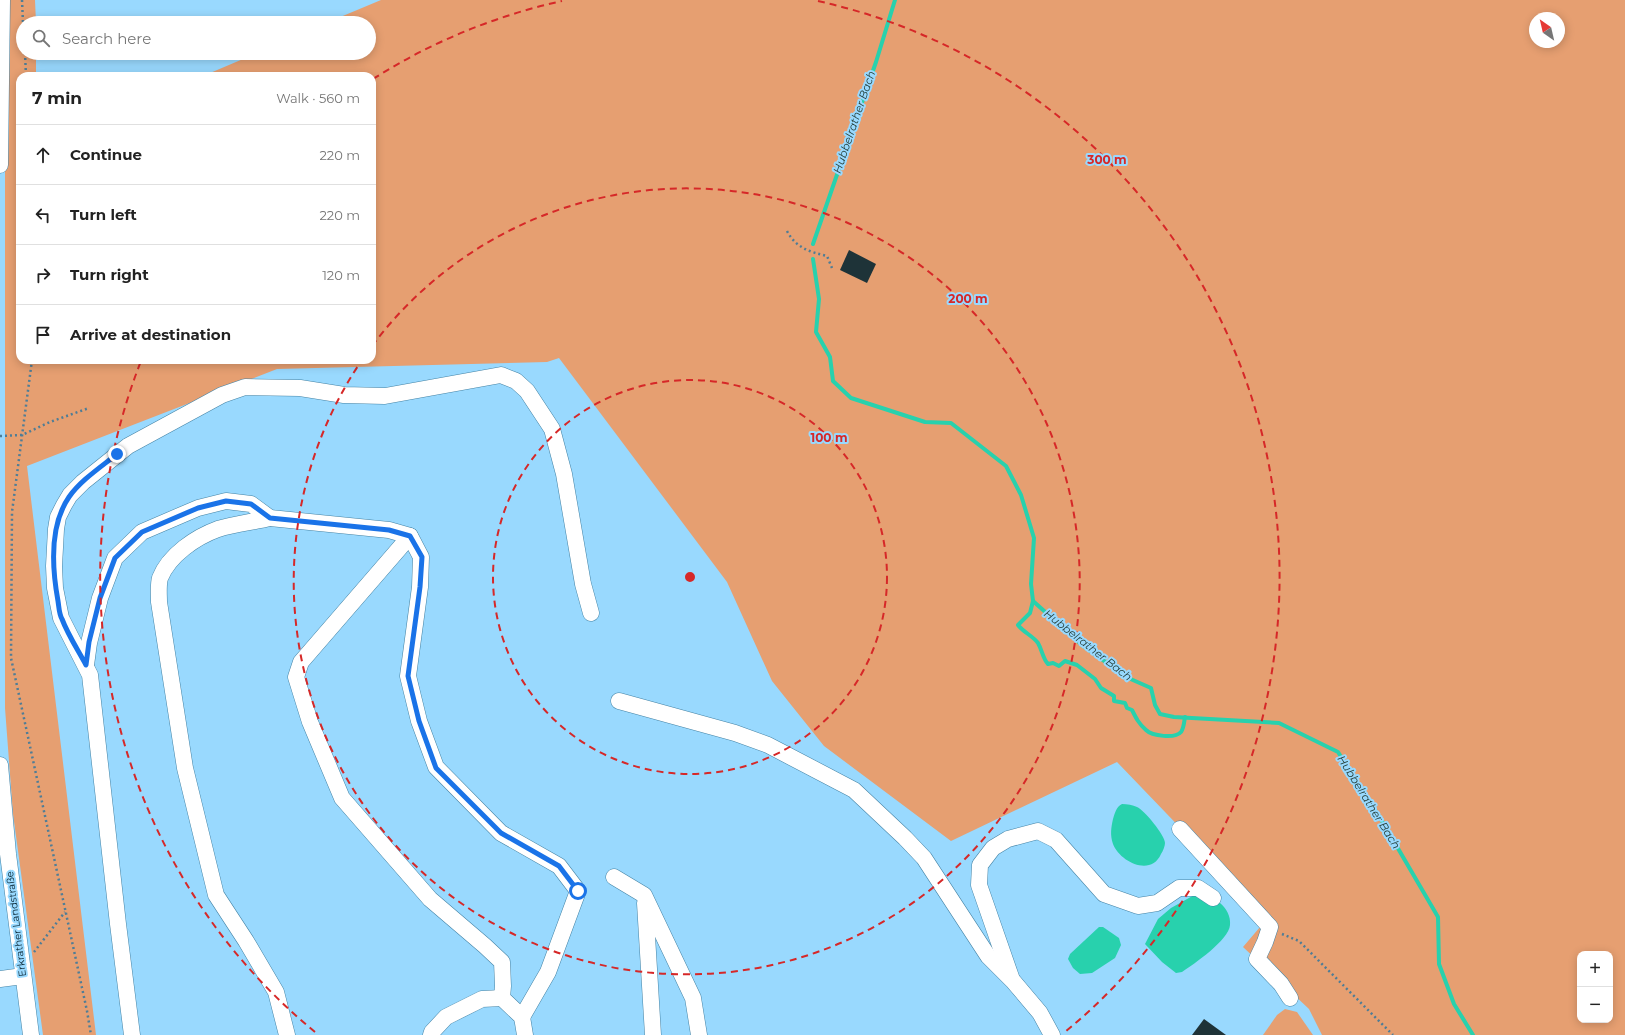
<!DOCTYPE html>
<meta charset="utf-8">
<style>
:root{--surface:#fff;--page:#f6f6f6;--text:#222;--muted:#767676;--line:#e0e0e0}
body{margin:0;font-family:Montserrat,sans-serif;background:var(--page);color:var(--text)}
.controls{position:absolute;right:12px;bottom:12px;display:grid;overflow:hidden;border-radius:8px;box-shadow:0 2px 10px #0003}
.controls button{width:36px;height:36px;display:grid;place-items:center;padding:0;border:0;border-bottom:1px solid var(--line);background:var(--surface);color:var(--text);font:20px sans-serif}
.compass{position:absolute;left:1529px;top:12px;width:36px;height:36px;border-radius:50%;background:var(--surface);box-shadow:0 2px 10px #0003;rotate:326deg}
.stop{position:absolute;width:12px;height:12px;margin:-9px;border:3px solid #1a73e8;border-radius:50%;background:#fff}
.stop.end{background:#1a73e8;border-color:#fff;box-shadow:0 1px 4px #0008}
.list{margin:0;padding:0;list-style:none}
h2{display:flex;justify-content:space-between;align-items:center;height:52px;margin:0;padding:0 16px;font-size:17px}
h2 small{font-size:13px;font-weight:400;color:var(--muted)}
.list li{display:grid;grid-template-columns:26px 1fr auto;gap:12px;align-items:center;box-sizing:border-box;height:60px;padding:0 16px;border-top:1px solid var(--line)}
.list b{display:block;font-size:15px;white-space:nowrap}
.list em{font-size:13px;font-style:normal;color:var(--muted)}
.icon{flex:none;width:22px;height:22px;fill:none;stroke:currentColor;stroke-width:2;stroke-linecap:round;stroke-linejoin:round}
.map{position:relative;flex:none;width:1625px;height:1035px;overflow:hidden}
.search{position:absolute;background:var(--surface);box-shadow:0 2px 10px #0003;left:16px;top:16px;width:360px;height:44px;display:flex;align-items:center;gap:10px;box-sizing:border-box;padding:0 14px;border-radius:22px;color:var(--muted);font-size:15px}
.panel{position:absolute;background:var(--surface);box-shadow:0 2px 10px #0003;left:16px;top:72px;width:360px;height:292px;border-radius:12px}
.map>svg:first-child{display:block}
.green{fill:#e69f71;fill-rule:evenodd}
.water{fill:#28d1ad}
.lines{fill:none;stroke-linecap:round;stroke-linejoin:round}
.stream{stroke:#28d1ad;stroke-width:4}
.building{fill:#1e3338}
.minor-casing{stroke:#4483a5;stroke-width:17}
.path{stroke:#4f7d96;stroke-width:2.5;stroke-dasharray:2 3;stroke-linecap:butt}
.minor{stroke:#fff;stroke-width:16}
.route{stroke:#1a73e8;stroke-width:5}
.ring{fill:none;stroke:#d62828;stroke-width:2;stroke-dasharray:7 5}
.labels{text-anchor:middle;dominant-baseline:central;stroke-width:4;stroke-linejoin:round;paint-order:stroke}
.street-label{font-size:10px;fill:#07222f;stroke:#99d9fe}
.water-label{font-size:11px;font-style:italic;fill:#1f3831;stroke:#99d9fe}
.centre{fill:#d62828;stroke:#99d9fe;stroke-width:2}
.ring-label{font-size:12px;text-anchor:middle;font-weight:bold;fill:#d62828;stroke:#99d9fe;stroke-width:4;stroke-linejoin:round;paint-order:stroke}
</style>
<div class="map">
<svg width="1625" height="1035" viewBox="0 0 1625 1035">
<rect width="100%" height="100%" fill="#99d9fe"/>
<g class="green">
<path d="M10,0H35L36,23H23V53H36V76H20V360H372V76H203L257,53H369V23H326L381,0H1625V1035H1322L1309,1009L1243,947L1266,920L1239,889L1117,762L951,841L824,746L772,681L727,582L559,358L547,362L277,369L27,466L96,1035H43L13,814L5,708V132ZM1535,18H1559V42H1535ZM1580,954H1610V1020H1580Z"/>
<polygon points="1285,1009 1297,1012 1313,1035 1263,1035 1277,1015"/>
</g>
<g class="water">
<path d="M1122,804C1127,804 1133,805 1137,807C1144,810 1165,835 1165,843C1165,846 1163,851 1161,854C1151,877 1120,862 1113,844C1110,835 1111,828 1113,819C1115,813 1116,807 1122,804Z"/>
<path d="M1196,894L1212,904L1220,903C1226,908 1231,916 1230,925C1229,940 1194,964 1182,972L1176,973L1162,962L1145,944L1158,919L1171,908Z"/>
<polygon points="1099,927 1103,927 1119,938 1121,945 1115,958 1092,973 1080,974 1073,968 1068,959 1070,954"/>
</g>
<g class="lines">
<g class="stream">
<polyline points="813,244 876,62 895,0"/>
<polyline points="813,259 819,299 816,332 830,357 833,381 851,398 925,422 951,423 1006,466 1021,495 1034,538 1031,584 1033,601 1082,645 1103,660 1126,677 1151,688 1155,705 1160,714 1174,717 1279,723 1338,752 1382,821 1438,917 1439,964 1454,1004 1473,1035"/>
<path d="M1033,601L1030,613L1018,625C1023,632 1033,636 1038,643C1042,650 1043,659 1048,664L1053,663L1059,666L1065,661L1077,665L1095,679L1101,688L1114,696V701L1125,703L1127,708L1132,710C1136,718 1139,724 1146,730C1152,736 1175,739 1181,732C1184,728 1184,722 1185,717"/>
</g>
</g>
<g class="building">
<polygon points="849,250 876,264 867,283 840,270"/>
<polygon points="1204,1019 1226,1035 1192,1035"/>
</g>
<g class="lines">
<g class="minor-casing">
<g id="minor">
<polyline points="0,165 2,0"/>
<path d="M270,518C253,522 235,524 218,529C196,537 169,555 160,578C158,585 159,595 159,602L185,768L216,895L246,941L276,992L287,1035"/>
<polyline points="410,536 301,662 296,677 310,722 342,798 430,899 485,946 502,962 503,986 502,998 522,1017 525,1035"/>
<polyline points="86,665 89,643 100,598 115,558 142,532 198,508 226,501 251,504 270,518 389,530 410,536 421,557 420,587 408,676 419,721 436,767 501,833 559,866 578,891 548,972 522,1017"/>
<polyline points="619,701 735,733 768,745 854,790 905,838 924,858 988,956 1013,981 1040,1013 1052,1035"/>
<polyline points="0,765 8,854 31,1035"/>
<polyline points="1180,829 1270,927 1265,942 1257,959 1281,984 1290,998"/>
<polyline points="614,877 644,895 693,998 699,1035"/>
<polyline points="645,903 653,1035"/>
<polyline points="1011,977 979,885 980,865 993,848 1008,839 1038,831 1056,840 1104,894 1138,906 1157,903 1179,888 1198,888 1213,898"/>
<polyline points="0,979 23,976"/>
<polyline points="132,1035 118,924 90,675 61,618 55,588 54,566 56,529 58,517 64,505 70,495 83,482 128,446 222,395 245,387 300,388 344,395 385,396 501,375 516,381 527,391 552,429 564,474 583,584 591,613"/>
<polyline points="431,1035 432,1032 446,1017 482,999 502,998"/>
</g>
</g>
<g class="path">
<polyline points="22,0 23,23"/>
<polyline points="25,53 26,76"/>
<path d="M787,231C796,248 810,252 827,256L832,268"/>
<polyline points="32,360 12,512 11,658 87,1011 91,1035"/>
<polyline points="0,436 22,435 50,422 89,408"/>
<polyline points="1282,934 1299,941 1393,1035"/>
<polyline points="34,952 65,912"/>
</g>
<use href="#minor" class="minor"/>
</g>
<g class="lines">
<path class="route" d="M117,454C101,467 81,480 69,497C49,526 52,568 58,601C59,607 59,614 62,619C68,635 78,650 86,665L89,642L100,598L115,558L142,532L198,508L226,501L251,504L270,518L389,530L410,536L422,557L420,587L408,676L419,721L436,768L501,833L559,866L578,891"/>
</g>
<g class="ring">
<circle cx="690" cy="577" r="197"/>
<path d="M372 346A393 393 0 1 1 362 360"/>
<path d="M315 1032A590 590 0 0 1 141 361M373 79A590 590 0 0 1 562 1M818 1A590 590 0 0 1 1065 1032"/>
</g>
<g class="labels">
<g class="street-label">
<text transform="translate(16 924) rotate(-97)">Erkrather Landstraße</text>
</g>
<g class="water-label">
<text transform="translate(854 122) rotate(-71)">Hubbelrather Bach</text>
<text transform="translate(1088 645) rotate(38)">Hubbelrather Bach</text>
<text transform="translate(1369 802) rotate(58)">Hubbelrather Bach</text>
</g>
</g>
<circle cx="690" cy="577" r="6" class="centre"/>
<g class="ring-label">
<text x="1107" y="164">300 m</text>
<text x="968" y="303">200 m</text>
<text x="829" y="442">100 m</text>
</g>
</svg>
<div class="controls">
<button>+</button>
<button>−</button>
</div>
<svg class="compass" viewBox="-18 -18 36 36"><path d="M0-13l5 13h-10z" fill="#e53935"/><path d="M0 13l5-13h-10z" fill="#767676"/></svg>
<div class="stop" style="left:578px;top:891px"></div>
<div class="stop end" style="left:117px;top:454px"></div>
<div class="search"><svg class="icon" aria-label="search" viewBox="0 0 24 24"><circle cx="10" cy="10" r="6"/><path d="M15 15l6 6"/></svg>Search here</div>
<section class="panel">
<h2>7 min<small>Walk · 560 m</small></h2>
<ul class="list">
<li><svg class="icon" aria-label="ahead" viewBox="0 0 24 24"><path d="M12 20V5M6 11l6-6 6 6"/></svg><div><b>Continue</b></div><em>220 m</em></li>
<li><svg class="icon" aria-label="left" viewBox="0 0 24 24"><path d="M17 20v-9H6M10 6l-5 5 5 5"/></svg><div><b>Turn left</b></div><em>220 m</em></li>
<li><svg class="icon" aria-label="right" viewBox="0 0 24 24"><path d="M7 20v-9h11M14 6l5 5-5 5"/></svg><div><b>Turn right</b></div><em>120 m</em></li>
<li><svg class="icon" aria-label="arrive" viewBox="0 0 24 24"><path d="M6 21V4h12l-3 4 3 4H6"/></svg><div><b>Arrive at destination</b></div></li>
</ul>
</section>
</div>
